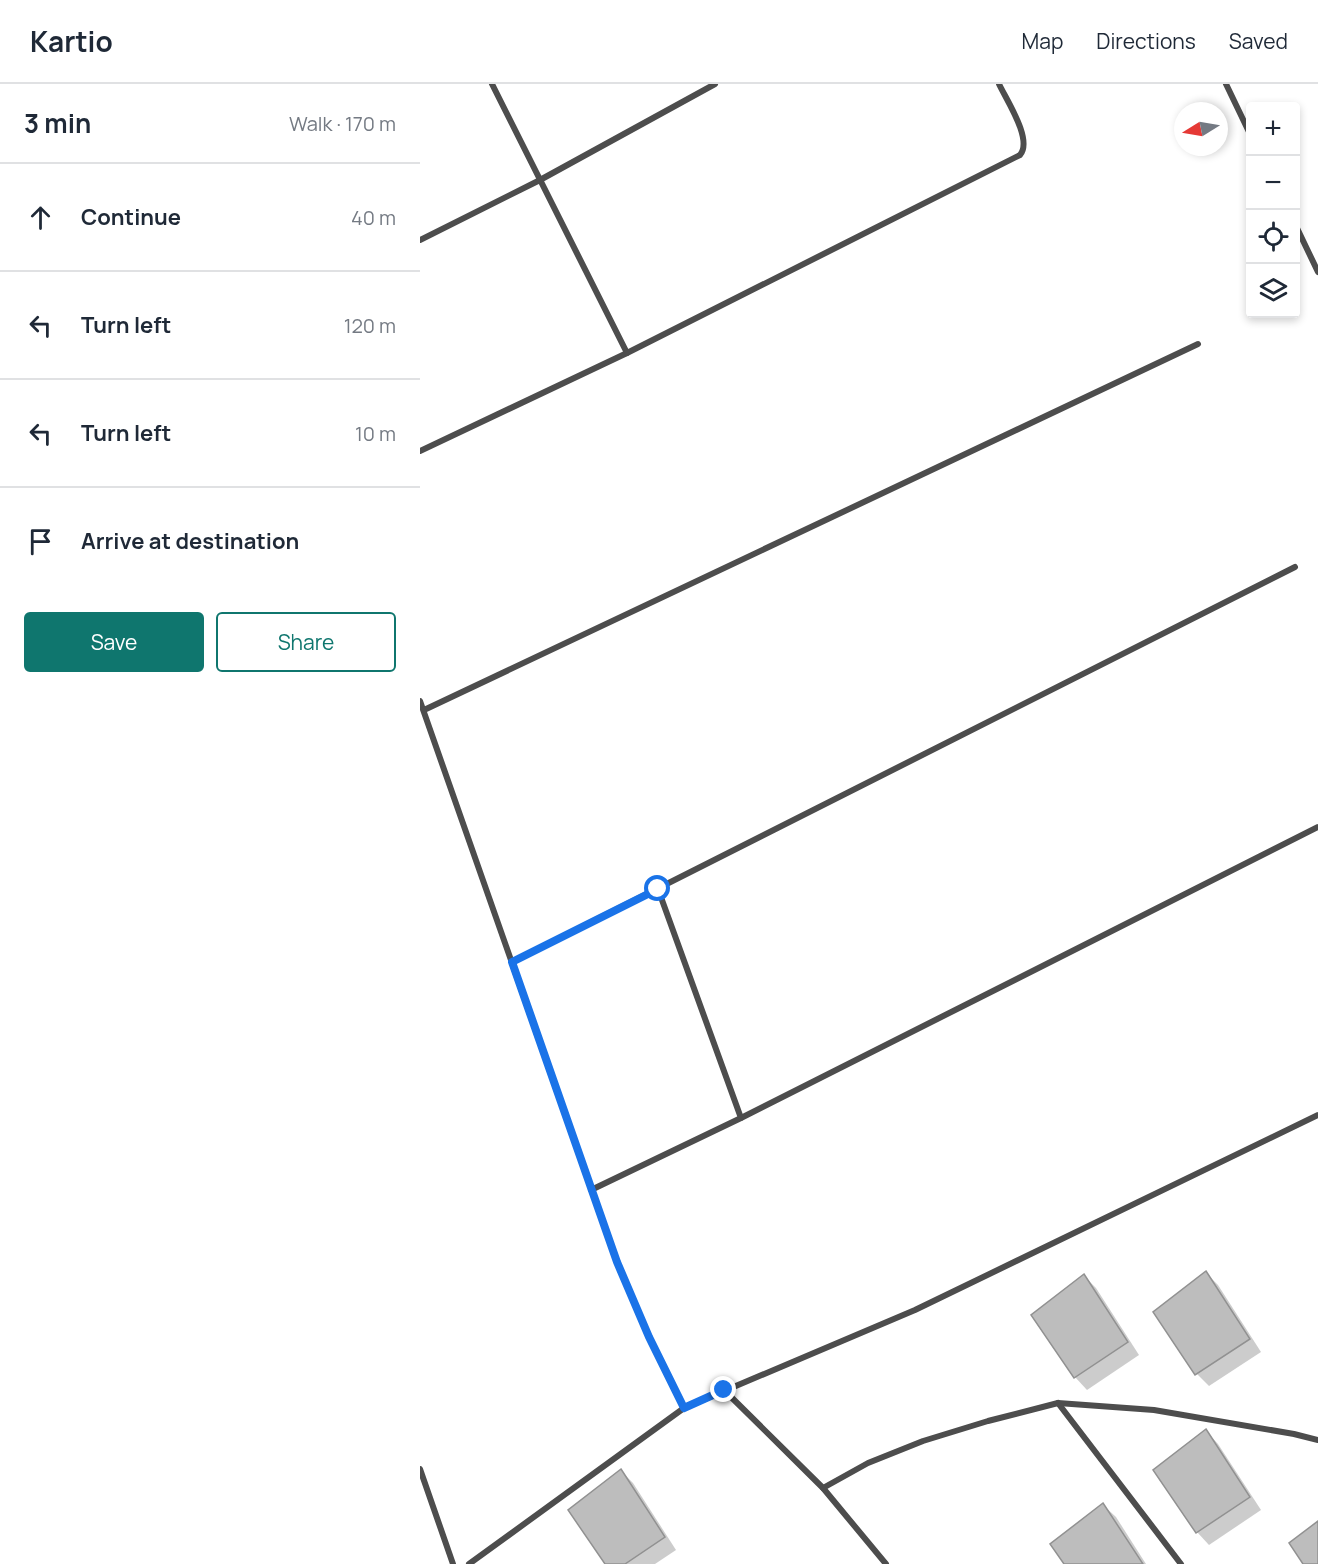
<!DOCTYPE html>
<meta charset="utf-8">
<style>
:root{--surface:#fff;--page:#f6f6f7;--text:#1f2937;--muted:#747a83;--line:#e0e1e3;--accent:#0f766e}
body{margin:0;font-family:Manrope,sans-serif;background:var(--page);color:var(--text)}
.controls{position:absolute;right:18px;top:18px;display:grid;overflow:hidden;border-radius:6px;box-shadow:0 3px 9px #0003}
.controls button{width:54px;height:54px;display:grid;place-items:center;padding:0;border:0;border-bottom:2px solid var(--line);background:var(--surface);color:var(--text);font:30px sans-serif}
.compass{position:absolute;left:754px;top:18px;width:54px;height:54px;border-radius:50%;background:var(--surface);box-shadow:0 3px 9px #0003;rotate:259deg}
.stop{position:absolute;width:18px;height:18px;margin:-14px;border:4px solid #1a73e8;border-radius:50%;background:#fff}
.stop.end{background:#1a73e8;border-color:#fff;box-shadow:0 2px 6px #0008}
.list{margin:0;padding:0;list-style:none}
h2{display:flex;justify-content:space-between;align-items:center;height:78px;margin:0;padding:0 24px;font-size:26px}
h2 small{font-size:20px;font-weight:400;color:var(--muted)}
.list li{display:grid;grid-template-columns:39px 1fr auto;gap:18px;align-items:center;box-sizing:border-box;height:108px;padding:0 24px;border-top:2px solid var(--line)}
.list b{display:block;font-size:22px;white-space:nowrap}
.list em{font-size:20px;font-style:normal;color:var(--muted)}
.actions{display:flex;gap:12px;padding:18px 24px}
.actions a{flex:1;padding:14px 0;border:2px solid var(--accent);border-radius:6px;text-align:center;font-size:21px;color:var(--accent)}
.actions .main{background:var(--accent);color:#fff}
.icon{flex:none;width:33px;height:33px;fill:none;stroke:currentColor;stroke-width:2;stroke-linecap:round;stroke-linejoin:round}
.map{position:relative;flex:none;width:898px;height:1480px;overflow:hidden}
header{display:flex;align-items:center;gap:36px;box-sizing:border-box;height:84px;padding:0 30px;background:var(--surface);border-bottom:2px solid var(--line)}
header strong{font-size:28px}
nav{display:flex;gap:33px;margin-inline-start:auto;font-size:21px}
main{display:flex}
aside{flex:1;background:var(--surface)}
.map>svg:first-child{display:block}
.shadow{fill:#0003}
.building{fill:#bdbdbd;stroke:#919191;stroke-width:1.5}
.lines{fill:none;stroke-linecap:round;stroke-linejoin:round}
.street{stroke:#4d4d4d;stroke-width:6}
.route{stroke:#1a73e8;stroke-width:8}
</style>
<header>
<strong>Kartio</strong>
<nav><a>Map</a><a>Directions</a><a>Saved</a></nav>
</header>
<main>
<aside>
<h2>3 min<small>Walk · 170 m</small></h2>
<ul class="list">
<li><svg class="icon" aria-label="ahead" viewBox="0 0 24 24"><path d="M12 20V5M6 11l6-6 6 6"/></svg><div><b>Continue</b></div><em>40 m</em></li>
<li><svg class="icon" aria-label="left" viewBox="0 0 24 24"><path d="M17 20v-9H6M10 6l-5 5 5 5"/></svg><div><b>Turn left</b></div><em>120 m</em></li>
<li><svg class="icon" aria-label="left" viewBox="0 0 24 24"><path d="M17 20v-9H6M10 6l-5 5 5 5"/></svg><div><b>Turn left</b></div><em>10 m</em></li>
<li><svg class="icon" aria-label="arrive" viewBox="0 0 24 24"><path d="M6 21V4h12l-3 4 3 4H6"/></svg><div><b>Arrive at destination</b></div></li>
</ul>
<div class="actions"><a class="main">Save</a><a>Share</a></div>
</aside>
<div class="map">
<svg width="898" height="1480" viewBox="0 0 898 1480">
<rect width="100%" height="100%" fill="#fff"/>
<g class="shadow">
<polygon points="786,1189 798,1201 841,1268 789,1302 777,1290 735,1228"/>
<polygon points="664,1192 676,1204 719,1271 667,1306 655,1293 613,1231"/>
<polygon points="786,1347 798,1360 841,1426 789,1461 777,1448 735,1387"/>
<polygon points="201,1387 213,1399 256,1466 235,1480 187,1480 150,1426"/>
<polygon points="683,1421 696,1433 726,1480 646,1480 632,1460"/>
</g>
<g class="building">
<polygon points="786,1187 830,1255 775,1291 733,1228"/>
<polygon points="664,1190 708,1258 654,1294 611,1231"/>
<polygon points="786,1345 830,1413 776,1449 733,1386"/>
<polygon points="201,1385 245,1453 205,1480 185,1480 148,1426"/>
<polygon points="683,1419 723,1480 644,1480 630,1460"/>
<polygon points="898,1437 898,1480 883,1480 869,1459"/>
</g>
<g class="lines">
<g class="street">
<polyline points="72,0 207,269"/>
<polyline points="806,0 830,50"/>
<polyline points="876,142 898,188"/>
<polyline points="0,156 120,96 295,0"/>
<path d="M0,367L207,269L600,71C613,56 587,17 579,0"/>
<polyline points="0,617 197,1178 229,1253 264,1324"/>
<polyline points="4,626 778,260"/>
<polyline points="238,805 321,1034"/>
<polyline points="92,878 875,483"/>
<polyline points="171,1106 321,1034 898,743"/>
<polyline points="304,1306 403,1404 466,1480"/>
<polyline points="638,1319 761,1480"/>
<polyline points="0,1385 33,1480"/>
<polyline points="403,1404 448,1379 503,1357 568,1337 638,1319 734,1326 874,1350 898,1356"/>
<polyline points="49,1480 264,1324 495,1226 898,1031"/>
</g>
</g>
<g class="lines">
<polyline class="route" points="238,805 92,878 197,1178 229,1253 264,1324 304,1306"/>
</g>
</svg>
<div class="controls">
<button>+</button>
<button>−</button>
<button><svg class="icon" aria-label="locate" viewBox="0 0 24 24"><circle cx="12" cy="12" r="6"/><path d="M12 2v4M12 18v4M2 12h4M18 12h4"/></svg></button>
<button><svg class="icon" aria-label="layers" viewBox="0 0 24 24"><path d="M12 4l9 5-9 5-9-5zM3 14l9 5 9-5"/></svg></button>
</div>
<svg class="compass" viewBox="-18 -18 36 36"><path d="M0-13l5 13h-10z" fill="#e53935"/><path d="M0 13l5-13h-10z" fill="#747a83"/></svg>
<div class="stop" style="left:238px;top:805px"></div>
<div class="stop end" style="left:304px;top:1306px"></div>
</div>
</main>
